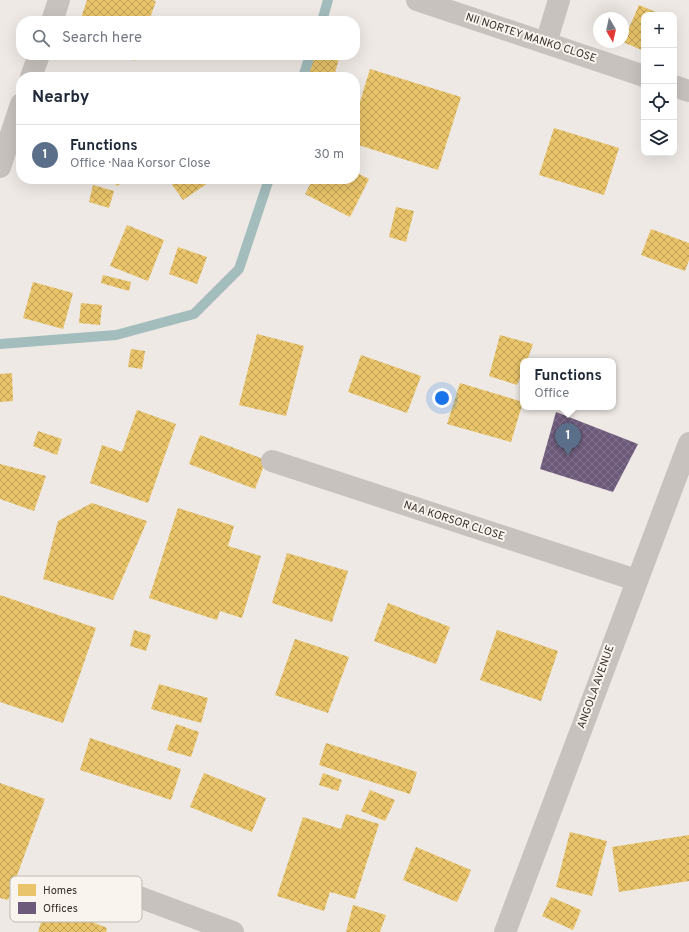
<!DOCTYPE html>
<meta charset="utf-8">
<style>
:root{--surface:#fff;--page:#f6f6f7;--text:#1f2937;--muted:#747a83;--line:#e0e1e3;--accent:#78706c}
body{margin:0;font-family:Overpass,sans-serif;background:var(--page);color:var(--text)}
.controls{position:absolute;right:12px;top:12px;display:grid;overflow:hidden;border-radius:8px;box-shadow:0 4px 16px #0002}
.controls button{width:36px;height:36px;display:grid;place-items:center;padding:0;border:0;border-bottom:1px solid var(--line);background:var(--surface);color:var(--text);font:20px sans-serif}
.compass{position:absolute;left:593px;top:12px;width:36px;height:36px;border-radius:50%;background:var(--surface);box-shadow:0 4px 16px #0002;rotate:171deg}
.you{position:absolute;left:442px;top:398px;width:14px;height:14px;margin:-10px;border:3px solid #fff;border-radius:50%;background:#1a73e8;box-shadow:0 0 0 6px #1a73e833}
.badge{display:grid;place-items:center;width:26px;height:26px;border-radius:50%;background:var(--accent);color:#fff;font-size:13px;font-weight:700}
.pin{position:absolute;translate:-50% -33px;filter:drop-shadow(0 1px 2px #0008)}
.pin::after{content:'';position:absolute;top:21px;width:14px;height:12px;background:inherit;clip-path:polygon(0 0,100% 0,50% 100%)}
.popup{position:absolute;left:520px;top:358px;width:96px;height:52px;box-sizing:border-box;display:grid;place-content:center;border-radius:8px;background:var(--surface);filter:drop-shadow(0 1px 3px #0005);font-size:13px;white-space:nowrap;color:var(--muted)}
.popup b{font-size:15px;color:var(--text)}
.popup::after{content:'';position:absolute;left:50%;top:100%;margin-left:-8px;border:8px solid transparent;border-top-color:var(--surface)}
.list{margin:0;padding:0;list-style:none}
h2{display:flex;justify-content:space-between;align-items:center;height:52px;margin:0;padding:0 16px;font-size:17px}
h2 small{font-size:13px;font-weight:400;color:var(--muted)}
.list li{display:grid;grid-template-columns:26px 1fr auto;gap:12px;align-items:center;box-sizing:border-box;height:60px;padding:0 16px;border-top:1px solid var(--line)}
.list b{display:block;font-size:15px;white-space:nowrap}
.list p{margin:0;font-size:13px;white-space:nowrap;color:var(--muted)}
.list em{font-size:13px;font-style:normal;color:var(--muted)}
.icon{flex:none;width:22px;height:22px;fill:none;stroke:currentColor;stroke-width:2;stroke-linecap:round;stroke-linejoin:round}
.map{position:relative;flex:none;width:689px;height:932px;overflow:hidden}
.search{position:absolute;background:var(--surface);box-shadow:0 4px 16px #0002;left:16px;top:16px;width:344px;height:44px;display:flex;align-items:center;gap:10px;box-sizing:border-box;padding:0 14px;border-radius:16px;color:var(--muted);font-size:15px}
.panel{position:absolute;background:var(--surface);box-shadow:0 4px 16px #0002;left:16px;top:72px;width:344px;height:112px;border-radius:16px}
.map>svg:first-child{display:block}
.homes{fill:url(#homes-cross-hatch)}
.offices{fill:url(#offices-cross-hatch)}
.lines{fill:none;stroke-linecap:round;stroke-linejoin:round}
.stream{stroke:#a3bcbc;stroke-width:10}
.minor{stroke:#c7c2bd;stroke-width:22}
.labels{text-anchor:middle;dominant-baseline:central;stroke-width:4;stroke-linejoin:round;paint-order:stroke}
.street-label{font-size:11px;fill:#382f2c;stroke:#f9f4ed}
.key{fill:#f9f4ed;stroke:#bfb9b3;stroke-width:1}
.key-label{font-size:11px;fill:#382f2c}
</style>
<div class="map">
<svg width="689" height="932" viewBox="0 0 689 932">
<defs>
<pattern id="homes-cross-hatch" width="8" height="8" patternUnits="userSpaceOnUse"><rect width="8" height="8" fill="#e9c46a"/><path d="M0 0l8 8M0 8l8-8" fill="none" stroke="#bea057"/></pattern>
<pattern id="offices-cross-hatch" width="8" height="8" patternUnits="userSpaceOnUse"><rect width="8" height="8" fill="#6d597a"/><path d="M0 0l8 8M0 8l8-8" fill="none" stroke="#82738c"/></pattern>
</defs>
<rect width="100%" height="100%" fill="#eee9e4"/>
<g class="homes">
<polygon points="87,0 152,0 156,1 149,21 80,21"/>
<polygon points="639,5 658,13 657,15 644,15 644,51 623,42"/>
<polygon points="120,55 137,55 135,61"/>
<polygon points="313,55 328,55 339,58 334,77 307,77"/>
<polygon points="370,69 461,97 438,170 355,144 355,118"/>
<polygon points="554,128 619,148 604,195 539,175"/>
<polygon points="355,172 369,179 350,217 305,194 313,179 355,179"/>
<polygon points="111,179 128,179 117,186"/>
<polygon points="168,179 214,179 183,200"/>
<polygon points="93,185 114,191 109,208 89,202"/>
<polygon points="396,207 414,211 406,242 389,237"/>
<polygon points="127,225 164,240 148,281 110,266"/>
<polygon points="651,229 689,243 689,260 685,271 641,255"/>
<polygon points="178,247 207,257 197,284 169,274"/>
<polygon points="103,275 131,282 129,291 101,283"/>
<polygon points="33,282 73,293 63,329 23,318"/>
<polygon points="81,303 102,305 100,325 79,323"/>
<polygon points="257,334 304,346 286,416 239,405"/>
<polygon points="500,335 533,344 527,361 523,361 523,371 517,385 489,376"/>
<polygon points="131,349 145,351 142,369 128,367"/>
<polygon points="361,355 421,376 407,413 348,392"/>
<polygon points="12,373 13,401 0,402 0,374"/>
<polygon points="460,383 523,402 511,442 447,424"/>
<polygon points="137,410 176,424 148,503 90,483 102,445 122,452"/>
<polygon points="38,431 62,439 57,455 33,446"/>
<polygon points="200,435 266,460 255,489 189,464"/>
<polygon points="0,464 46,476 34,511 0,499"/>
<polygon points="92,503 147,521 113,600 43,579 58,521"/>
<polygon points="178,508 234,526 228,546 261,556 242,618 220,611 217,620 149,598"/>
<polygon points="287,553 348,571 332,622 272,603"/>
<polygon points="0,595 96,628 63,723 0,702"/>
<polygon points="388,603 450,627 436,664 374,641"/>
<polygon points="134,630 151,635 146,651 130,646"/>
<polygon points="497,630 558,651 541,701 480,680"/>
<polygon points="295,639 349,657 328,713 275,695"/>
<polygon points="159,684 208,698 201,723 151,709"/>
<polygon points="176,724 199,732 191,757 167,750"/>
<polygon points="90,738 181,769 171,800 80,770"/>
<polygon points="326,743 417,772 410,794 319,765"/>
<polygon points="204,773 266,798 252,832 190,807"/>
<polygon points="323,773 342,780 338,791 319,785"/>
<polygon points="0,783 45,799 8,900 0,898"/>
<polygon points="370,790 395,800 385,821 361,811"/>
<polygon points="346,814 379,824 355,899 330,892 324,911 277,896 303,817 341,829"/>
<polygon points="570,832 607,841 592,896 556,887"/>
<polygon points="689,835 689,881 619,892 612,847"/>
<polygon points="416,847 471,870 457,902 403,880"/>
<polygon points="73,890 110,901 104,920 67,910"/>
<polygon points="551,897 581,910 573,930 542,916"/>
<polygon points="47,904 107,928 106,932 38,932"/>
<polygon points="353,905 386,915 380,932 346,932"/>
</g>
<polygon class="offices" points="556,412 638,444 613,492 540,469"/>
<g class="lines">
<g class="stream">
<polyline points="322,21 328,0"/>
<polyline points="303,77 310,55"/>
<polyline points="0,344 116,335 194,314 239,269 269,179"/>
</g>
<g class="minor">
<polyline points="417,0 644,76"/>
<polyline points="52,21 59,0"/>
<polyline points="546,43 559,0"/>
<polyline points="31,77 39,55"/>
<polyline points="674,86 689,91"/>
<polyline points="0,167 21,104"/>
<polyline points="272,461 636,580"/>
<polyline points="139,897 233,932"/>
<polyline points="505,932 689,443"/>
</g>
</g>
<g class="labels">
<g class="street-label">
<text transform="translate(531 38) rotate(18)">NII NORTEY MANKO CLOSE</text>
<text transform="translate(454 521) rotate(18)">NAA KORSOR CLOSE</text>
<text transform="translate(596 687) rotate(-70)">ANGOLA AVENUE</text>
</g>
</g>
<rect x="10" y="876" width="132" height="46" rx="6" class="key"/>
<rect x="18" y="884" width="18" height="12" fill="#e9c46a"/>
<rect x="18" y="902" width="18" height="12" fill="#6d597a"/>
<g class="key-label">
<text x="43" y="894">Homes</text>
<text x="43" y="912">Offices</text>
</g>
</svg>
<div class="controls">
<button>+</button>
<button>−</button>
<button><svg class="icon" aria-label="locate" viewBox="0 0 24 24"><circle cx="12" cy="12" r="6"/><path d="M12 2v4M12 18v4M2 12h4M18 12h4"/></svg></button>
<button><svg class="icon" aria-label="layers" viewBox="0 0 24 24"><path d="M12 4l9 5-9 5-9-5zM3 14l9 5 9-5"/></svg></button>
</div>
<svg class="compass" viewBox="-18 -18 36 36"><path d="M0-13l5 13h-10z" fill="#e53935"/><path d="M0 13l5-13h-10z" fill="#747a83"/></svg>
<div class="you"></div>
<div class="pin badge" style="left:568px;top:456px;background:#5c6f8a">1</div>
<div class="popup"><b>Functions</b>Office</div>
<div class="search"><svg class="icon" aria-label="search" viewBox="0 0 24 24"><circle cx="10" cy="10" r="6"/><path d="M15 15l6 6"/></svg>Search here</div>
<section class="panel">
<h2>Nearby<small></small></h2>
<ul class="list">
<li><span class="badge" style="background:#5c6f8a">1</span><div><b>Functions</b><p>Office · Naa Korsor Close</p></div><em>30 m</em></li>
</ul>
</section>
</div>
